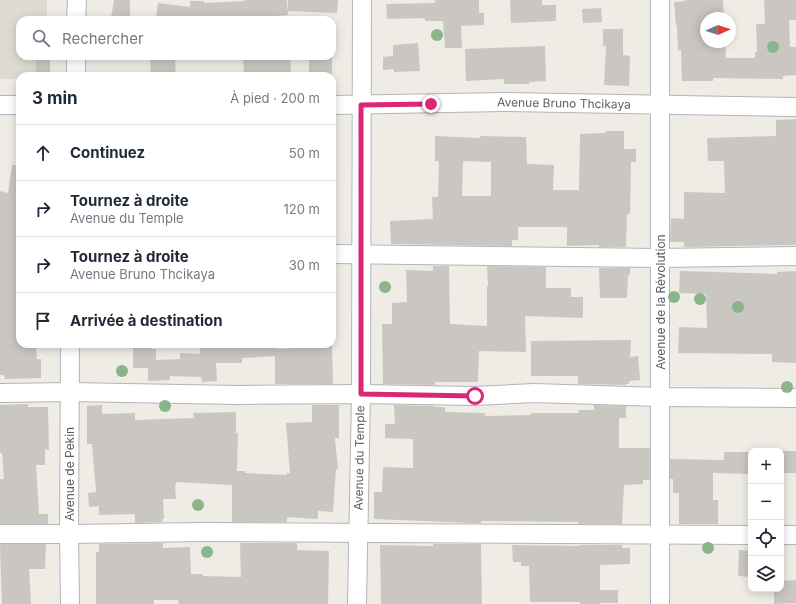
<!DOCTYPE html>
<html lang="fr">
<meta charset="utf-8">
<style>
:root{--surface:#fff;--page:#f6f6f7;--text:#1f2937;--muted:#747a83;--line:#e0e1e3}
body{margin:0;font-family:Inter,sans-serif;background:var(--page);color:var(--text)}
.controls{position:absolute;right:12px;bottom:12px;display:grid;overflow:hidden;border-radius:8px;box-shadow:0 2px 10px #0003}
.controls button{width:36px;height:36px;display:grid;place-items:center;padding:0;border:0;border-bottom:1px solid var(--line);background:var(--surface);color:var(--text);font:20px sans-serif}
.compass{position:absolute;left:700px;top:12px;width:36px;height:36px;border-radius:50%;background:var(--surface);box-shadow:0 2px 10px #0003;rotate:87deg}
.stop{position:absolute;width:12px;height:12px;margin:-9px;border:3px solid #db2777;border-radius:50%;background:#fff}
.stop.end{background:#db2777;border-color:#fff;box-shadow:0 1px 4px #0008}
.list{margin:0;padding:0;list-style:none}
h2{display:flex;justify-content:space-between;align-items:center;height:52px;margin:0;padding:0 16px;font-size:17px}
h2 small{font-size:13px;font-weight:400;color:var(--muted)}
.list li{display:grid;grid-template-columns:26px 1fr auto;gap:12px;align-items:center;box-sizing:border-box;height:56px;padding:0 16px;border-top:1px solid var(--line)}
.list b{display:block;font-size:15px;white-space:nowrap}
.list p{margin:0;font-size:13px;white-space:nowrap;color:var(--muted)}
.list em{font-size:13px;font-style:normal;color:var(--muted)}
.icon{flex:none;width:22px;height:22px;fill:none;stroke:currentColor;stroke-width:2;stroke-linecap:round;stroke-linejoin:round}
.map{position:relative;flex:none;width:796px;height:604px;overflow:hidden}
.search{position:absolute;background:var(--surface);box-shadow:0 2px 10px #0003;left:16px;top:16px;width:320px;height:44px;display:flex;align-items:center;gap:10px;box-sizing:border-box;padding:0 14px;border-radius:12px;color:var(--muted);font-size:15px}
.panel{position:absolute;background:var(--surface);box-shadow:0 2px 10px #0003;left:16px;top:72px;width:320px;height:276px;border-radius:12px}
.map>svg:first-child{display:block}
.education{fill:#dedbd3}
.building{fill:#cac7c2;fill-rule:evenodd}
.lines{fill:none;stroke-linecap:round;stroke-linejoin:round}
.minor-casing{stroke:#b2b5b9;stroke-width:20}
.minor{stroke:#fff;stroke-width:18}
.tree{fill:#8bb48b}
.route{stroke:#db2777;stroke-width:5}
.labels{text-anchor:middle;dominant-baseline:central;stroke-width:3;stroke-linejoin:round;paint-order:stroke}
.street-label{font-size:12px;fill:#5c6064;stroke:#fff}
</style>
<div class="map">
<svg width="796" height="604" viewBox="0 0 796 604">
<rect width="100%" height="100%" fill="#eeece5"/>
<polygon class="education" points="0,0 47,0 47,20 20,20 20,56 46,56 46,76 20,76 20,79 0,79"/>
<g class="building">
<polygon points="114,0 130,0 130,18 111,18"/>
<polygon points="245,0 287,0 288,15 278,16 278,20 174,20 156,18 158,3 190,7 190,1 204,1 204,3 245,1"/>
<polygon points="288,0 338,0 337,13 288,11"/>
<polygon points="435,0 479,0 479,13 484,13 484,25 461,26 462,48 445,48 443,21 425,21 425,18 387,19 386,4 435,3"/>
<polygon points="510,0 542,0 542,5 556,5 556,21 511,23"/>
<polygon points="685,0 723,0 724,18 706,18 706,42 725,42 726,58 755,58 755,52 757,52 756,24 765,24 764,0 796,0 796,20 789,20 790,47 796,47 796,75 783,76 783,79 713,78 713,81 682,81 681,50 678,51 677,25 676,25 674,2 685,1"/>
<polygon points="601,8 602,22 583,23 582,9"/>
<polygon points="603,29 623,29 623,55 630,56 629,86 604,85 606,46 603,46"/>
<polygon points="418,43 420,71 394,72 394,69 383,70 383,57 393,56 393,45"/>
<polygon points="545,46 546,81 529,82 529,84 504,84 504,79 466,81 465,49"/>
<rect x="36" y="56" width="14" height="16"/>
<polygon points="243,56 290,56 291,76 244,75"/>
<rect x="309" y="56" width="23" height="20"/>
<polygon points="175,58 176,76 151,76 150,59"/>
<polygon points="796,119 796,245 684,247 684,242 670,242 671,218 684,219 684,192 725,193 724,161 708,161 707,138 776,136 776,120"/>
<path d="M606,131H624V149H636V162H631L630,214H627L626,247H599V245L567,246V227H518V240H512V246L391,244L390,221L433,219L432,197H438L439,161H435V136L480,138V136L526,137L527,164L554,165L553,190H579L580,134L606,133ZM463,161L491,162V196H462Z"/>
<polygon points="12,165 20,165 19,339 20,344 36,344 37,359 41,359 41,378 5,379 4,375 0,375 0,191 8,193"/>
<polygon points="433,266 449,266 450,324 487,326 487,286 488,286 487,266 546,267 546,288 571,288 571,297 583,297 583,318 525,316 526,352 479,351 478,382 435,382 435,385 383,384 382,324 392,324 392,303 407,302 406,270 433,271"/>
<polygon points="599,268 630,268 630,275 628,275 627,298 600,298"/>
<polygon points="680,271 777,274 777,272 796,271 796,363 772,362 772,354 678,353 679,327 707,328 706,294 679,293"/>
<polygon points="631,340 630,357 638,356 640,380 629,381 629,384 626,384 626,385 578,384 578,376 531,376 531,341"/>
<polygon points="133,344 152,344 152,349 156,349 156,360 180,359 180,353 200,354 200,344 276,344 277,349 332,346 333,384 275,384 275,356 242,358 242,363 216,363 217,381 202,382 201,377 170,376 170,380 148,381 148,368 133,368"/>
<polygon points="28,404 28,407 48,407 49,450 45,449 45,465 36,465 39,514 48,514 48,524 0,524 0,479 4,479 2,453 0,453 0,405"/>
<polygon points="102,405 102,414 135,413 135,420 194,418 193,413 236,412 236,433 238,433 237,471 245,471 245,473 287,475 287,473 290,473 286,423 312,422 312,405 339,405 339,438 335,438 338,469 336,469 333,512 318,511 318,519 287,517 287,522 232,522 232,485 176,482 176,485 175,485 176,499 163,499 164,519 162,519 162,522 135,523 135,514 99,515 99,506 89,507 88,493 96,492 92,444 87,444 87,406"/>
<polygon points="394,405 435,406 435,407 445,407 445,412 485,413 485,416 531,415 531,413 579,413 578,410 594,410 594,405 626,406 626,418 619,418 619,448 650,448 650,480 643,480 643,484 624,485 622,524 578,524 578,522 481,521 481,523 471,523 374,519 374,492 382,492 383,467 413,468 413,439 385,438 385,424 395,424"/>
<rect x="781" y="451" width="15" height="22"/>
<polygon points="724,452 751,452 751,474 713,473 713,500 718,500 718,524 679,524 679,493 673,493 673,479 670,479 670,459 724,460"/>
<polygon points="163,543 163,548 190,547 191,574 203,574 203,576 241,577 240,543 297,543 297,550 329,551 328,604 179,604 178,600 154,600 154,604 96,604 96,552 99,552 99,544"/>
<polygon points="0,544 46,544 45,569 29,569 31,604 2,604"/>
<polygon points="433,544 481,544 482,604 381,604 380,545 433,546"/>
<polygon points="512,545 579,546 579,545 622,545 622,548 630,548 630,564 600,565 600,590 618,590 618,603 600,603 600,604 580,604 580,602 530,602 529,566 521,566 521,562 513,562"/>
<polygon points="739,550 751,551 751,577 738,576"/>
<polygon points="796,580 796,603 774,604 774,589 781,589 781,581"/>
</g>
<g class="lines">
<g class="minor-casing">
<g id="minor">
<polyline points="660,0 660,604"/>
<polyline points="76,20 77,0"/>
<polyline points="76,76 76,56"/>
<polyline points="0,105 20,105"/>
<polyline points="332,105 504,102 796,107"/>
<polyline points="332,254 660,258 796,256"/>
<polyline points="0,393 70,392 238,395 361,394 475,396 534,393 660,397 796,398"/>
<polyline points="0,534 69,534 202,532 751,535"/>
<polyline points="781,535 796,535"/>
<polyline points="70,604 69,534 70,344"/>
<polyline points="357,604 361,394 362,0"/>
</g>
</g>
<use href="#minor" class="minor"/>
</g>
<g class="tree">
<circle cx="437" cy="35" r="6"/>
<circle cx="773" cy="47" r="6"/>
<circle cx="385" cy="287" r="6"/>
<circle cx="674" cy="297" r="6"/>
<circle cx="700" cy="299" r="6"/>
<circle cx="738" cy="307" r="6"/>
<circle cx="122" cy="371" r="6"/>
<circle cx="787" cy="387" r="6"/>
<circle cx="165" cy="406" r="6"/>
<circle cx="198" cy="505" r="6"/>
<circle cx="708" cy="548" r="6"/>
<circle cx="207" cy="552" r="6"/>
</g>
<g class="lines">
<polyline class="route" points="431,104 361,105 361,394 475,396"/>
</g>
<g class="labels">
<g class="street-label">
<text transform="translate(564 103) rotate(1)">Avenue Bruno Thcikaya</text>
<text transform="translate(660 302) rotate(-90)">Avenue de la Révolution</text>
<text transform="translate(359 458) rotate(-89)">Avenue du Temple</text>
<text transform="translate(69 474) rotate(-90)">Avenue de Pekin</text>
</g>
</g>
</svg>
<div class="controls">
<button>+</button>
<button>−</button>
<button><svg class="icon" aria-label="locate" viewBox="0 0 24 24"><circle cx="12" cy="12" r="6"/><path d="M12 2v4M12 18v4M2 12h4M18 12h4"/></svg></button>
<button><svg class="icon" aria-label="layers" viewBox="0 0 24 24"><path d="M12 4l9 5-9 5-9-5zM3 14l9 5 9-5"/></svg></button>
</div>
<svg class="compass" viewBox="-18 -18 36 36"><path d="M0-13l5 13h-10z" fill="#e53935"/><path d="M0 13l5-13h-10z" fill="#747a83"/></svg>
<div class="stop" style="left:475px;top:396px"></div>
<div class="stop end" style="left:431px;top:104px"></div>
<div class="search"><svg class="icon" aria-label="search" viewBox="0 0 24 24"><circle cx="10" cy="10" r="6"/><path d="M15 15l6 6"/></svg>Rechercher</div>
<section class="panel">
<h2>3 min<small>À pied · 200 m</small></h2>
<ul class="list">
<li><svg class="icon" aria-label="ahead" viewBox="0 0 24 24"><path d="M12 20V5M6 11l6-6 6 6"/></svg><div><b>Continuez</b></div><em>50 m</em></li>
<li><svg class="icon" aria-label="right" viewBox="0 0 24 24"><path d="M7 20v-9h11M14 6l5 5-5 5"/></svg><div><b>Tournez à droite</b><p>Avenue du Temple</p></div><em>120 m</em></li>
<li><svg class="icon" aria-label="right" viewBox="0 0 24 24"><path d="M7 20v-9h11M14 6l5 5-5 5"/></svg><div><b>Tournez à droite</b><p>Avenue Bruno Thcikaya</p></div><em>30 m</em></li>
<li><svg class="icon" aria-label="arrive" viewBox="0 0 24 24"><path d="M6 21V4h12l-3 4 3 4H6"/></svg><div><b>Arrivée à destination</b></div></li>
</ul>
</section>
</div>
